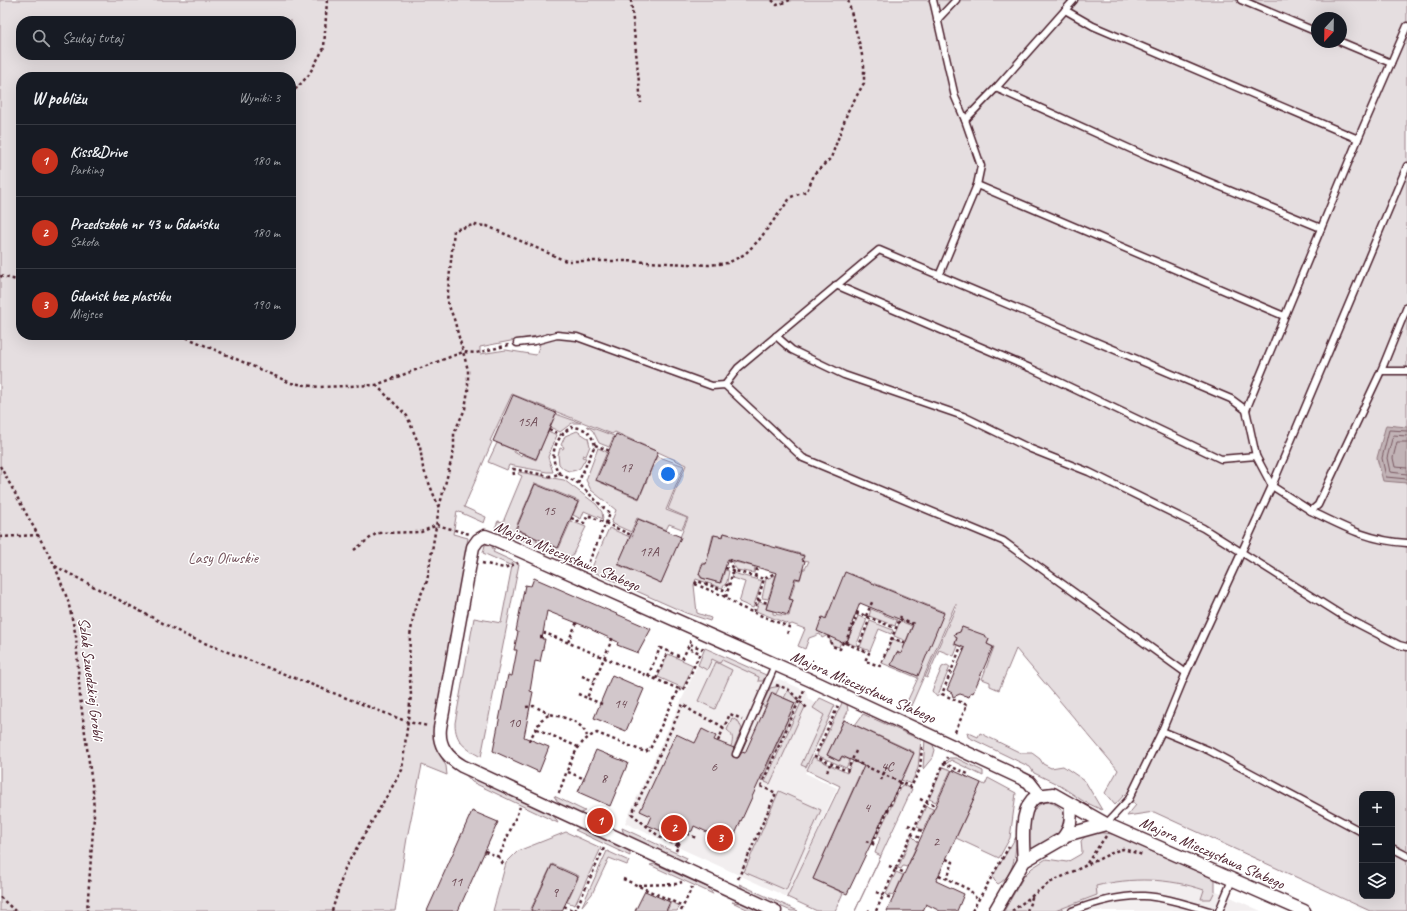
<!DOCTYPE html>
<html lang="pl">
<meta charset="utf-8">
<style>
:root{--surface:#171b24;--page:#20242c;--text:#f1f3f6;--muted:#9ea1a6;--line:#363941;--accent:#c8321e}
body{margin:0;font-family:Caveat,sans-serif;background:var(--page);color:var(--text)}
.controls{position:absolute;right:12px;bottom:12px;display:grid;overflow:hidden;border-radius:8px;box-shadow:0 4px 16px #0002}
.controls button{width:36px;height:36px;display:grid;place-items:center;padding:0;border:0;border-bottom:1px solid var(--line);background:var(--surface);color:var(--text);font:20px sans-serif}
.compass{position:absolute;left:1311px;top:12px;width:36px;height:36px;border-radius:50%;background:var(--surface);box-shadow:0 4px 16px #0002;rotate:202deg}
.you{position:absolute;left:668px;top:474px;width:14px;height:14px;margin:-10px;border:3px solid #fff;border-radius:50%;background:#1a73e8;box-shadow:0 0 0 6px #1a73e833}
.badge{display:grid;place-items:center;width:26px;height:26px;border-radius:50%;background:var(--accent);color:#fff;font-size:13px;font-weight:700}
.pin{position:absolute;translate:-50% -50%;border:2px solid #fff;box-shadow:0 1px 4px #0006}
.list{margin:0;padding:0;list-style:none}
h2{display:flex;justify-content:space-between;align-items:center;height:52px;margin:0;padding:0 16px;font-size:17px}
h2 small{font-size:13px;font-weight:400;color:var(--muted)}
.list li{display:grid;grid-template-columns:26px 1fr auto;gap:12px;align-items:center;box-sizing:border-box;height:72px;padding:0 16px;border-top:1px solid var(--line)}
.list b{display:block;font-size:15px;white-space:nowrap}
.list p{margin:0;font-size:13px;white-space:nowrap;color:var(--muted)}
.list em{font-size:13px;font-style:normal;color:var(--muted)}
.icon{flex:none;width:22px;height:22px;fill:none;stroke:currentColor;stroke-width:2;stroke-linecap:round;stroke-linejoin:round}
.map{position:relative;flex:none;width:1407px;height:911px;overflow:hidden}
.search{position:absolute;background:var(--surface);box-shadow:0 4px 16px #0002;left:16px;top:16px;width:280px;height:44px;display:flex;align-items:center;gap:10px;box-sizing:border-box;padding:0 14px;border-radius:16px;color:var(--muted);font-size:15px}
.panel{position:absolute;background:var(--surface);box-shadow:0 4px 16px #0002;left:16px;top:72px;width:280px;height:268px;border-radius:16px}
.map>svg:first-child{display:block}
.built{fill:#f2eeef}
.green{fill:#e5dee0;stroke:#987e86;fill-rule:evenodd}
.water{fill:#c1b3b6;stroke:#91787e}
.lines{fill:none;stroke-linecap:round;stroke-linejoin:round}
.shore{stroke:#7a5a63;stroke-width:1}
.building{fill:#d2c7cb;stroke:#4a1f2b}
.lane-casing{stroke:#4a1f2b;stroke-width:9}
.street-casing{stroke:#4a1f2b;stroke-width:15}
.path{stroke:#4a1f2b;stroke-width:2.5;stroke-dasharray:3 3;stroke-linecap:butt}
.lane{stroke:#fff;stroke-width:6}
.street{stroke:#fff;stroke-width:12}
.labels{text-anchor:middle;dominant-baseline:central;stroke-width:3;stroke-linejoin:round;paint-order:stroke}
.number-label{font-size:14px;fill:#6c4953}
.street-label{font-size:16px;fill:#4a1f2b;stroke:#fff}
.park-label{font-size:16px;fill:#714f58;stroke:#fff}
</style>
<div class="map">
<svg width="1407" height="911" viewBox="0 0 1407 911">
<rect width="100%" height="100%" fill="#fff"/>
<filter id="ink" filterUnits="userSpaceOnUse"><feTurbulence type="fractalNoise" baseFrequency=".025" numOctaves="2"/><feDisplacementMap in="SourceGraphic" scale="8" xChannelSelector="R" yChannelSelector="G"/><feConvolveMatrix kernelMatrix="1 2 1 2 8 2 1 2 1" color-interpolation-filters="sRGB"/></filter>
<g filter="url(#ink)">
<g class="built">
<polygon points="705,649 773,682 779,679 806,691 808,699 816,704 824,700 836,705 805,773 837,788 787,897 625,823"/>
<polygon points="1121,851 1226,895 1261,911 1031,911"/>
</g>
<g class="green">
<path d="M0,0H1407V911H1370L1154,812L1127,816L1136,805L1124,795L1115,805L1105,793L1118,770L1016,649L999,690L990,686V682L982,679L994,647L987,644L989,639L962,627L954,644L958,646L954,656L939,650L927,678L925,677L957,605H955L911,706L906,704L918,678L882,663L893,639L905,644L897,663L918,672L944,612L859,577L832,613L828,612L822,627L843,636L839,647L832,645L828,635L822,638L820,634L809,638L805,649L798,646L805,629L792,624L790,625L756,611L759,602L767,604L766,609L773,611V614L789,616L793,600L790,599L796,579L800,580L803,569H805L809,561L803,560L804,555L776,547L775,552L733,540L734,536L724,533L722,537L713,535L706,564L702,563L699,574L701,578L721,583L725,570L729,571L727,582L722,588L696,579L694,585L697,613L711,618L710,621L686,613L596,573L593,565L609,528L630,537L618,565L661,583L688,518L668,509L686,465L615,432L612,434L512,394L490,441L492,442L464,507L486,517L484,523L457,511L453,534L468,538L435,721L436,747L446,766L447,775L422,765L407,838L395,911H0ZM1317,18H1341V42H1317ZM21,21H291V55H21ZM21,77H291V335H21ZM536,336L540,344L536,355L506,350L480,354V347ZM1362,794H1392V896H1362Z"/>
<polygon points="556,414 581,423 572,423 560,432 550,427"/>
<polygon points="587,426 614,436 609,447 599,443 593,431"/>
<polygon points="548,431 557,435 548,457 553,472 547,472 509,465 507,470 488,462 497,443 514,450 514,452 521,456 522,454 536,460"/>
<path d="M577,431L588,438L590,446L586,456L583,455L582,457L586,458L580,468C572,473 565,472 559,464L558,455L560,448L563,449L564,447L561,445L565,436Z"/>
<polygon points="598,448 607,452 595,480 639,499 657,456 684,466 666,510 687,518 682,529 669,524 666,530 637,518 631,532 611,523 616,510 591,490 586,480"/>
<polygon points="519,472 564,480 596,504 602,512 603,519 584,511 581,519 573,515 579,501 535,483 515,529 537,539 536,541 543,544 545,542 559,548 571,521 586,527 571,558 563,558 495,528 498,521 503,522 522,476 518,474"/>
<path d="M488,544H493L492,548L495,549L493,552L519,564L481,757C466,749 455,742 455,723L474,618L501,623L512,566L483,553L485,545Z"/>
<polygon points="731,561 755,567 754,573 737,570"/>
<polygon points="733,573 762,581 753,608 739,602 745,582 732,578"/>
<polygon points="776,575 768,599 762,598 766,579"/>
<polygon points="871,609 897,620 895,626 869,616"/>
<polygon points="858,616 867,619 856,646 847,642"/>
<polygon points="870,621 893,630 891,634 879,629 870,651 860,647"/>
<polygon points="900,621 912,626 906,641 894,636"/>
<polygon points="705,648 766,675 763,681 758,681 759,677 722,660 720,663 712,659 707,670 698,665"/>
<polygon points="668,654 693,665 683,688 658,677"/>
<polygon points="716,662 732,670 715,709 698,701"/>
<polygon points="947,665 950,667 937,697 932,691 942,667"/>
<polygon points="780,686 776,694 772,692 765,707 762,705 770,688"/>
<polygon points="788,690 798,701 762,781 761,780 795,703 784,698"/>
<polygon points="820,698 835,705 806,767 801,765 824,715 813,708"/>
<polygon points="837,699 847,704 848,711 827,755 840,761 842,757 850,760 846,768 817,755 842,703"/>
<polygon points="801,703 805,707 770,784 765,782"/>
<polygon points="863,714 921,740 918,768 911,784 887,774 890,767 905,774 914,752 855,725"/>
<path d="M732,718L739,722L742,729L730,756L727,755C731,746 737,737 727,730Z"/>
<polygon points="967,732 978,737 980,733 1021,753 1032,753 1040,759 1043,764 1051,768 1063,766 1085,781 1102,810 1083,801 1059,785 1034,773 1030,767 968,737"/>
<polygon points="925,739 932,743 935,750 933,757 923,769"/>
<polygon points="813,757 847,773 853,761 879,774 878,778 861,771 813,879 843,893 835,911 817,911 787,897 840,786 807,770"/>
<polygon points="949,758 956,758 983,771 983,776 951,760 946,764 944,763"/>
<polygon points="943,767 951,770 936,802 929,799"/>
<polygon points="464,773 554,816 558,823 472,782"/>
<polygon points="988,778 1016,793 1010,838 999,858 956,838 981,783 985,785"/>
<polygon points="903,785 912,789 855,911 881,856 875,853 880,838 877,836 901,786"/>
<polygon points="779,791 821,810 786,890 744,872"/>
<polygon points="554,796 585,811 579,814 559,804"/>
<path d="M1047,802C1067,805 1070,823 1058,837C1051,844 1038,848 1030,853C1025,844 1028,816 1036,808C1039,804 1043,803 1047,802Z"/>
<polygon points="926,806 933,809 923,830 917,827"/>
<polygon points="580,828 627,849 630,853 630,856 575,830"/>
<polygon points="622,828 687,858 685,862 624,835"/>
<polygon points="566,832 601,848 575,905 567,902 579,876 552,864 530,911 493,911 506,863 518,851"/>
<path d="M1093,832L1113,834L1215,878V891L1211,899H1201L1204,890C1169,878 1131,877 1096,886L1097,895L1055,911H1004L1024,876L1032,868L1046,859L1067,862L1081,854L1082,852L1081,841L1087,834Z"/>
<polygon points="912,836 918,842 907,867 903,866 901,869 898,868"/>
<path d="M1016,837C1016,853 1014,876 998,884L994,880L993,876Z"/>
<polygon points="607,851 629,861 627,865 609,858 592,894 582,906"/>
<polygon points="655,864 709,888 713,894 650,865"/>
<polygon points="896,872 903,875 894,895 890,894 889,896 886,894"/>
<polygon points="739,884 798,911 791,911 744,890"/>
<polygon points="671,902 680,906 677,911 667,911"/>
<polygon points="732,902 742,903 761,911 751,911"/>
</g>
<polygon class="water" points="1386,425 1407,427 1407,483 1383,481 1377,458"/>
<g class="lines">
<g class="shore">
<polyline points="1407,431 1389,430 1382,458 1386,477 1407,479"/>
<polyline points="1407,436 1393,435 1387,458 1390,472 1407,474"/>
<polyline points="1407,442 1397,442 1393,458 1395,467 1407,468"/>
</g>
</g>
<g class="building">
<polygon points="513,395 556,413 536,459 493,441"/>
<polygon points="616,434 658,452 639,498 596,480"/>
<polygon points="535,484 578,502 558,548 516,529"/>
<polygon points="638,519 681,537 661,583 618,564"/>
<polygon points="724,533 804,556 802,560 805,561 800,579 795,578 789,599 793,600 788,615 766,609 777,573 728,559 720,583 702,578 699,574 703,564 706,564 714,535 723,537"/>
<polygon points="845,572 944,613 918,676 891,665 897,652 901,654 913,625 860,603 852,623 854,624 846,644 817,631 822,617 826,619"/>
<polygon points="534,578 651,629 638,653 617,645 618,642 592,630 592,629 547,611 542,639 545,639 540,662 535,661 530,691 533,692 524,737 549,747 539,772 493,751 508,675 512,676 517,650 514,650 518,632 516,631 525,585 531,586"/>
<polygon points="962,627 984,635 989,639 987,644 993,647 973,693 971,692 969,697 960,694 953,697 952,693 947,690 965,648 955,644 957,638 954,634 960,632"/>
<polygon points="612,675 644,689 626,731 594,718"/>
<polygon points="772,693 795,703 731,843 694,826 692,831 675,837 647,825 651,816 640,811 676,734 695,743 702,729 716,736 714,740 734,748 732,756 738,758 742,752 745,753"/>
<polygon points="844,720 914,753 847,894 813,879 864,766 842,756 839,761 827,755"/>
<polygon points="596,750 628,763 610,806 578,792"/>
<polygon points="952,770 981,783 936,881 964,894 957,911 940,911 926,904 923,911 887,911"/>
<polygon points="472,811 498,822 458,911 427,911"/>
<polygon points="552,865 578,877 562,911 531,911"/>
<polygon points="645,891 670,902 666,911 635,911"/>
</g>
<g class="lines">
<g class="lane-casing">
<g id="lane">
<polyline points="933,0 955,97 965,120 996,88 1074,0"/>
<polyline points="1241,0 1317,32"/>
<polyline points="1065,10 1093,26 1358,139"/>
<polyline points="937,20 956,0"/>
<polyline points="1407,26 1358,139 1246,410 1256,456 1272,486 1311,511 1318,505 1381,371 1407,307"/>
<polyline points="1341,42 1391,63"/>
<polyline points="996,88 1146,156 1321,228"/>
<polyline points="977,185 1284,316"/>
<polyline points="939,276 977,185 981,166 965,120"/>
<polyline points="836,285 1030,368 1221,459 1256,456"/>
<polyline points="776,336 792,350 844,375 963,416 1031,449 1089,472 1203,528 1343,616 1399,645 1407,647"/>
<polyline points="517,343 535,341 557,335 577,337 712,386 725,385 803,458 1003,541 1186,673"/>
<polyline points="1381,371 1407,371"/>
<polyline points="725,385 738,368 879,250 1231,399 1246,410"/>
<path d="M1311,511C1344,527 1369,541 1407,543"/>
<polyline points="1162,731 1208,750 1362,832"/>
<polyline points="736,754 775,665"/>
<polyline points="1106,824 1129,799 1162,731 1186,673 1272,486 1407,166"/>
<polyline points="1392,848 1407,856"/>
<path d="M1072,911C1093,903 1121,895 1144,896C1166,897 1188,905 1210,911"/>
<polyline points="1219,911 1232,880"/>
</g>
</g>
<g class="street-casing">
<g id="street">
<polyline points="1066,835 1106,824"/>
<path d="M1024,861C1023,845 1020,813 1032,800C1037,795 1046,795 1053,794L1106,824L1304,911"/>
<path d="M775,911L462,766C447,757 438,746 440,728L473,547L478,540L485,536L496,540L819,684L1021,778L1029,782L1040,796"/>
<path d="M995,911L1024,861L1062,839C1071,829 1072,818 1070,805"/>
</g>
</g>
<g class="path">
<polyline points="631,0 641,103"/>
<polyline points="772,0 777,5 790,0"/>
<polyline points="291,94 308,76 324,48 327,0"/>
<polyline points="0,276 21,281"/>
<polyline points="181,335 291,383 319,387 376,385 463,352 476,353 509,345"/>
<polyline points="376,385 407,416 420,447 423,468 439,508"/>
<polyline points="549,429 561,435"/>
<polyline points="595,445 610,451"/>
<polyline points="0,466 55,566 68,601 76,636 80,697 93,791 94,817 87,911"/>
<path d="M560,474C547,457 555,438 571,427C585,428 590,431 595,445L578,483"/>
<polyline points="514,475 513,469 550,476 560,474 578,483 610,514 586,568"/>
<polyline points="571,518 584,523 588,515 633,536"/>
<polyline points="0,537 38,535"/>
<polyline points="354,550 377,533 421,532 437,525 469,534"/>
<polyline points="482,563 504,568 518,563"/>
<polyline points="55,566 189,637 408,722 428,726"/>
<polyline points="725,568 764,579"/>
<polyline points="755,577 757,568"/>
<polyline points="695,584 726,597 740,607 789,627 787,635"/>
<polyline points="695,584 697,581 723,590 725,586 729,584"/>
<polyline points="726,597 733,571 729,560"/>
<polyline points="758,600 768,603"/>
<polyline points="754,612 764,579 775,573"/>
<polyline points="856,612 895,628"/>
<polyline points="866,616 873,600"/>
<polyline points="900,619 912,624 913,622"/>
<polyline points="828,636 832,646 840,649 843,642 869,653 865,661 880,666 901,616"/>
<path d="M540,637H544L545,633L679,689L650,749L645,752L597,733C573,741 567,774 558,795"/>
<polyline points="891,638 906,643"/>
<polyline points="568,642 577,622"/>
<polyline points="845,643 858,613"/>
<polyline points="690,644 702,649 704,646"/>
<polyline points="858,648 870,618"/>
<polyline points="582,676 594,681"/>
<polyline points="648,676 660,648 683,658 691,640"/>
<polyline points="656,679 668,651"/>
<polyline points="776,685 788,689 808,709"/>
<polyline points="679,689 683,691 700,653 688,648"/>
<polyline points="578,694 587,698"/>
<polyline points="602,704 587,698 613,637"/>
<polyline points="838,706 815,756 847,771 852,760"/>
<polyline points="526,707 534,706 550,714"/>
<polyline points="537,729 578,747"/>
<polyline points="955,732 967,705 942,694 960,649 964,650"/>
<path d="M529,741L541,720L550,714C565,718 581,720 587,736"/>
<polyline points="718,741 730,714 742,719"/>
<polyline points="856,751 852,760 911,787 920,769 922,746"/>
<polyline points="943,763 968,774 966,777"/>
<polyline points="568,772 585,779"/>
<polyline points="827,772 830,764"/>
<polyline points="881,780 887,766"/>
<polyline points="761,786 804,690"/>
<polyline points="920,799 935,806"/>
<polyline points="908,825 924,832"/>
<polyline points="911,834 920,838"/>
<polyline points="866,841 875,845"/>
<polyline points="679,844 665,838 666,835 675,839 683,836"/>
<polyline points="872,844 901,782"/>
<polyline points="678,846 661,838 632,814 683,704 693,712 718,724 724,728"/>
<polyline points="485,851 499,857"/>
<polyline points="676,851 684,832 696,838"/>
<polyline points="946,859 953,862 947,879"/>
<polyline points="1087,863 1106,836"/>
<polyline points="503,864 499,857 520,807"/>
<polyline points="889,866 905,873"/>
<polyline points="939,875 970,890 978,901"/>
<polyline points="623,879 683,906"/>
<polyline points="738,879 776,793 758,785"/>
<polyline points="638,885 676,884 682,882"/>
<polyline points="876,892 893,899"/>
<polyline points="0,897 15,911"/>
<polyline points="564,906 574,911"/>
<polyline points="868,910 869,911"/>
<polyline points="332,911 345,868 402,770 411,695 409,662 410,636 415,608 427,581 439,508 454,450 454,433 465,409 468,390 468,370 454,319 447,301 454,230 473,225 487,226 566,261 626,261 709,265 728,263 745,254 759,240 791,197 807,191 815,173 831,158 848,111 864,83 864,66 861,50 848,0"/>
<polyline points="575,911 605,846"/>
<polyline points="681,911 692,887"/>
<polyline points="876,911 947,757"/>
<polyline points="972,911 1010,845"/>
<polyline points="1012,911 1049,883 1116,851 1123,849 1143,855"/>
<polyline points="1027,911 1033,895"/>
</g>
<use href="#lane" class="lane"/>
<use href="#street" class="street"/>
</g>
</g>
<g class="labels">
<g class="number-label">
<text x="527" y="421">15A</text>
<text x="626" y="467">17</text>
<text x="549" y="510">15</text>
<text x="649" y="551">17A</text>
<text x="620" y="703">14</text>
<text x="514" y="722">10</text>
<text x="714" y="766">6</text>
<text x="887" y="766">4C</text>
<text x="604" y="778">8</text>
<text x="867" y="807">4</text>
<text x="936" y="841">2</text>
<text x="456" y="881">11</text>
<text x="555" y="892">9</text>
</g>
<g class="street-label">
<text transform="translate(567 556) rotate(23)">Majora Mieczysława Słabego</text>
<text transform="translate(91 679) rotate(83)">Szlak Szwedzkiej Grobli</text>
<text transform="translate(863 687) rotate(24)">Majora Mieczysława Słabego</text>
<text transform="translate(1212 853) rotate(24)">Majora Mieczysława Słabego</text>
</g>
<g class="park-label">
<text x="223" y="558">Lasy Oliwskie</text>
</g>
</g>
</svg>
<div class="controls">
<button>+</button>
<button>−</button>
<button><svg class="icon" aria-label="layers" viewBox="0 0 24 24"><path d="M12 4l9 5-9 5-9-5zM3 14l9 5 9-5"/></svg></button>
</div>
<svg class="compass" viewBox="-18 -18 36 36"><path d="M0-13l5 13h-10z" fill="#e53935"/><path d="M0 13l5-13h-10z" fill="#9ea1a6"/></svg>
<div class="you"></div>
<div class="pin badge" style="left:600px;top:821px">1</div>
<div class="pin badge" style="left:674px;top:828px">2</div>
<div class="pin badge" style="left:720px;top:838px">3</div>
<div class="search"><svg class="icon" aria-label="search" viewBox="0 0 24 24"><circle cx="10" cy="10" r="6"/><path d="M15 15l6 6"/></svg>Szukaj tutaj</div>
<section class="panel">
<h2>W pobliżu<small>Wyniki: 3</small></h2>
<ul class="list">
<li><span class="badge">1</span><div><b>Kiss&amp;Drive</b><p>Parking</p></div><em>180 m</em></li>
<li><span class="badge">2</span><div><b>Przedszkole nr 43 w Gdańsku</b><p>Szkoła</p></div><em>180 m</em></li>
<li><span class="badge">3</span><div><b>Gdańsk bez plastiku</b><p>Miejsce</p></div><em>190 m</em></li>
</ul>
</section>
</div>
